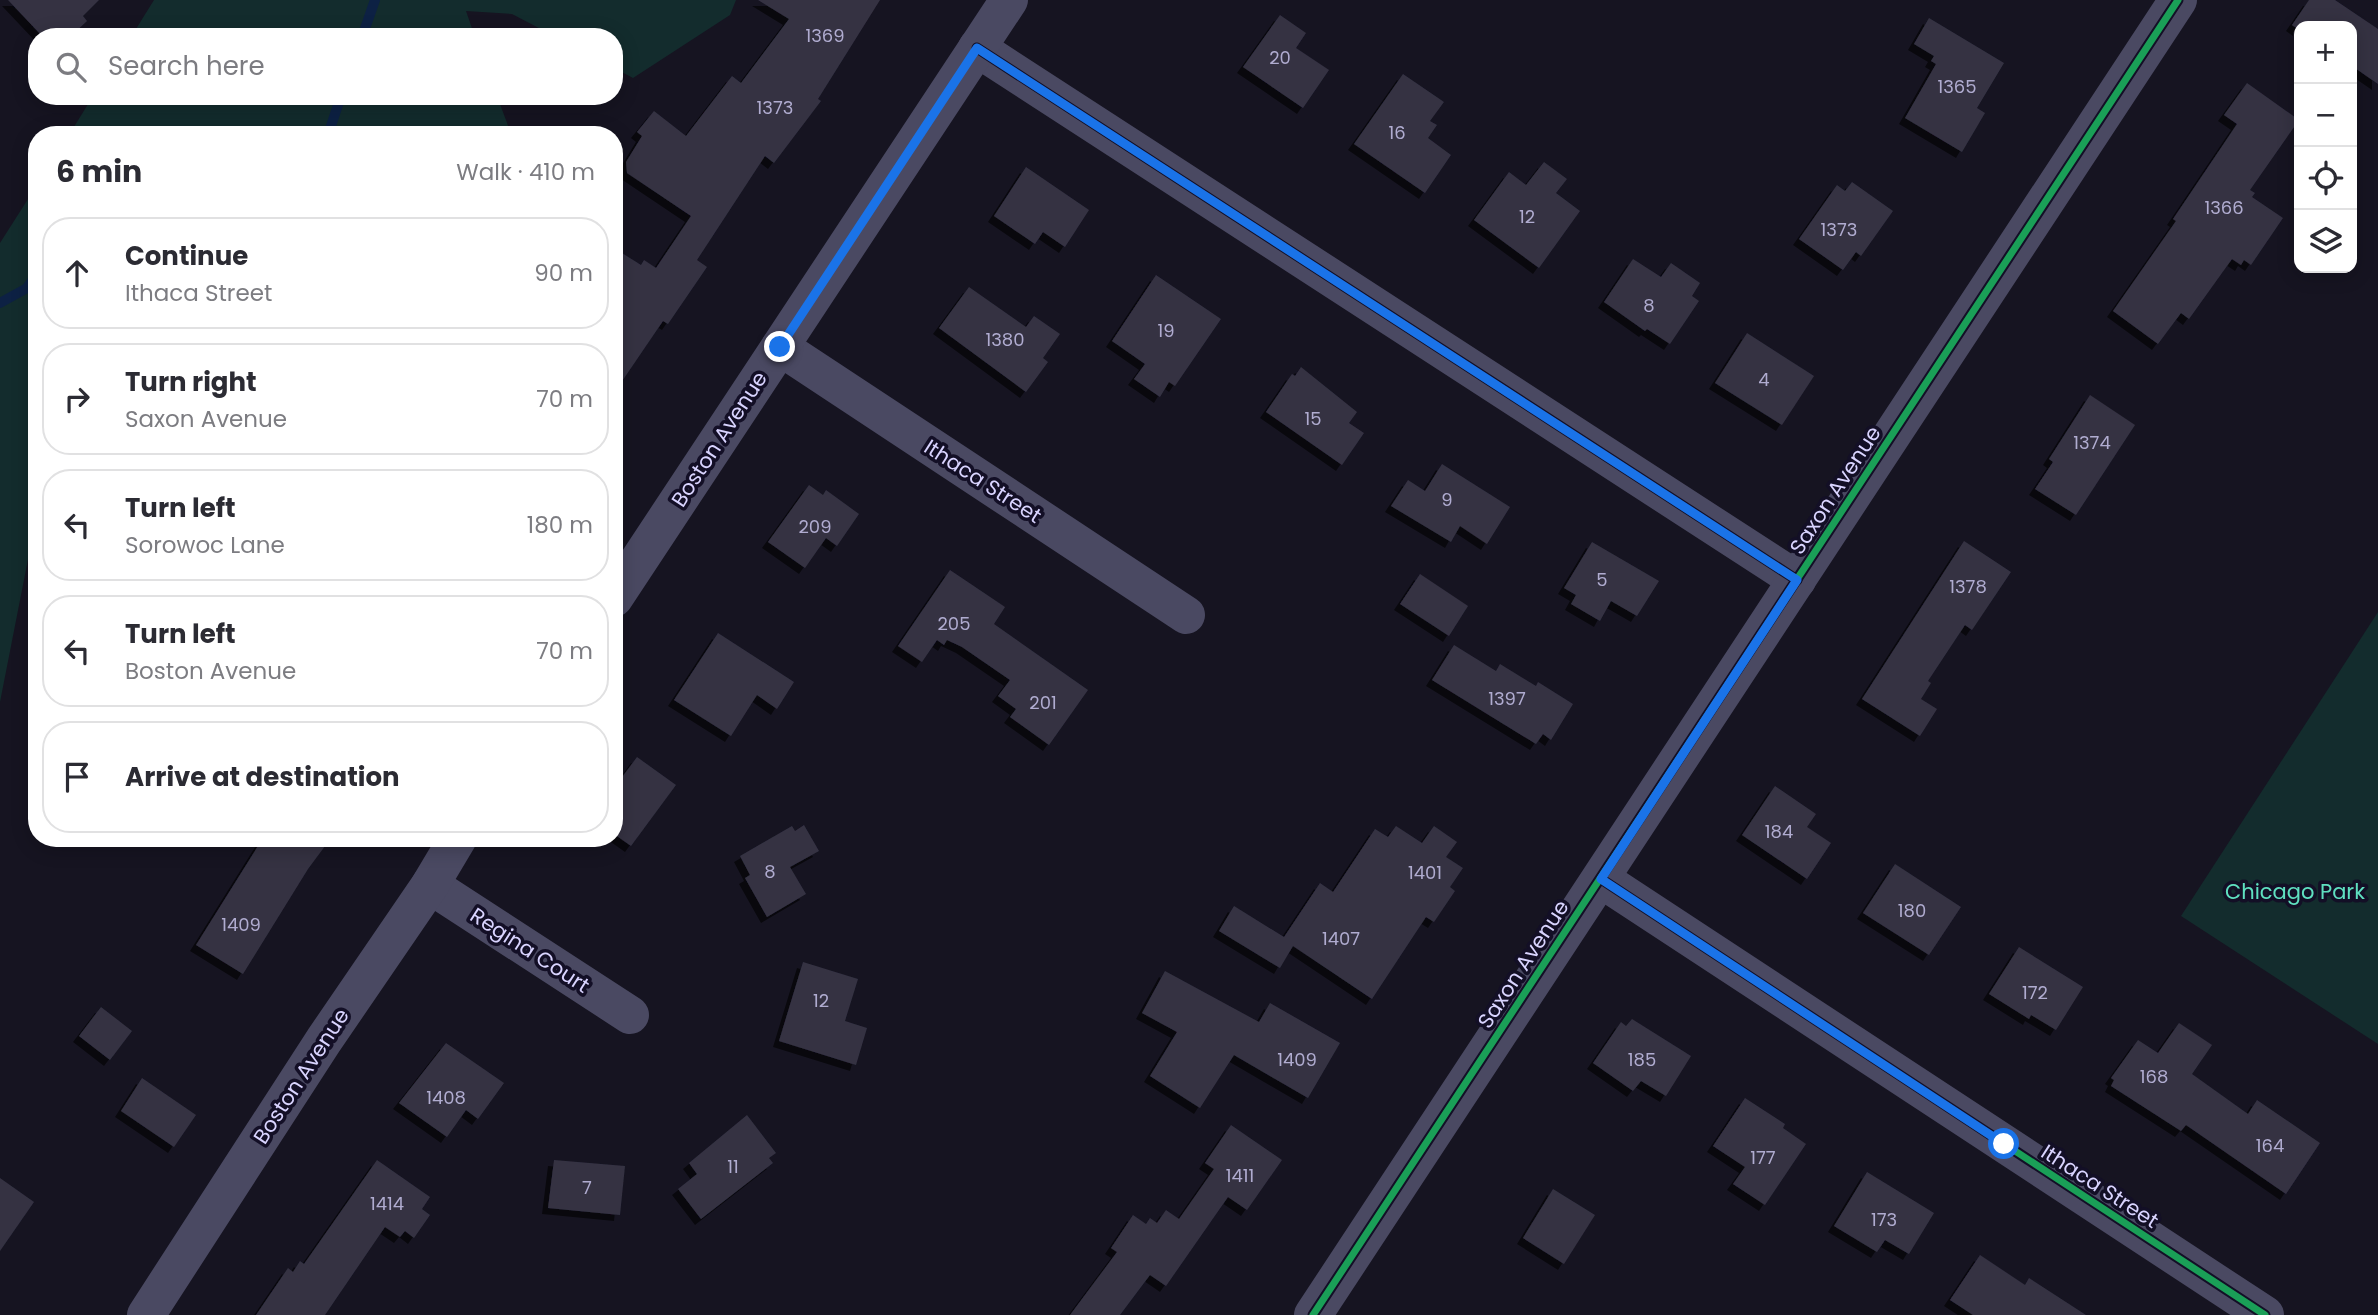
<!DOCTYPE html>
<meta charset="utf-8">
<style>
:root{--surface:#fff;--page:#f2f2f3;--text:#2b2b33;--muted:#7c7c81;--line:#e1e1e2}
body{margin:0;font-family:Poppins,sans-serif;background:var(--page);color:var(--text)}
.controls{position:absolute;right:21px;top:21px;display:grid;overflow:hidden;border-radius:14px;box-shadow:0 4px 18px #0003}
.controls button{width:63px;height:63px;display:grid;place-items:center;padding:0;border:0;border-bottom:2px solid var(--line);background:var(--surface);color:var(--text);font:35px sans-serif}
.stop{position:absolute;width:21px;height:21px;margin:-16px;border:5px solid #1a73e8;border-radius:50%;background:#fff}
.stop.end{background:#1a73e8;border-color:#fff;box-shadow:0 2px 7px #0008}
.list{margin:0;padding:0;list-style:none}
h2{display:flex;justify-content:space-between;align-items:center;height:91px;margin:0;padding:0 28px;font-size:30px}
h2 small{font-size:23px;font-weight:400;color:var(--muted)}
.list li{display:grid;grid-template-columns:46px 1fr auto;gap:21px;align-items:center;box-sizing:border-box;height:112px;margin:0 14px 14px;padding:0 14px;border:2px solid var(--line);border-radius:28px}
.list b{display:block;font-size:26px;white-space:nowrap}
.list p{margin:0;font-size:23px;white-space:nowrap;color:var(--muted)}
.list em{font-size:23px;font-style:normal;color:var(--muted)}
.icon{flex:none;width:38px;height:38px;fill:none;stroke:currentColor;stroke-width:2;stroke-linecap:round;stroke-linejoin:round}
.map{position:relative;flex:none;width:2378px;height:1315px;overflow:hidden}
.search{position:absolute;background:var(--surface);box-shadow:0 4px 18px #0003;left:28px;top:28px;width:595px;height:77px;display:flex;align-items:center;gap:18px;box-sizing:border-box;padding:0 24px;border-radius:28px;color:var(--muted);font-size:26px}
.panel{position:absolute;background:var(--surface);box-shadow:0 4px 18px #0003;left:28px;top:126px;width:595px;height:721px;border-radius:28px}
.map>svg:first-child{display:block}
.green{fill:#132c2d}
.lines{fill:none;stroke-linecap:round;stroke-linejoin:round}
.stream{stroke:#0d2144;stroke-width:10}
.building{fill:#343243;filter:url(#shadow)}
.minor{stroke:#4a4962;stroke-width:38}
.cycleway-casing{stroke:#130f26;stroke-width:11}
.cycleway{stroke:#1a9f57;stroke-width:7}
.route{stroke:#1a73e8;stroke-width:9}
.labels{text-anchor:middle;dominant-baseline:central;stroke-width:7;stroke-linejoin:round;paint-order:stroke}
.number-label{font-size:18px;fill:#b0acd0}
.street-label{font-size:21px;fill:#d9d4ff;stroke:#130f26}
.park-label{font-size:21px;fill:#5fe0c0;stroke:#130f26}
</style>
<div class="map">
<svg width="2378" height="1315" viewBox="0 0 2378 1315">
<defs>
<filter id="shadow"><feDropShadow dx="-6" dy="6" stdDeviation="0" flood-color="#0009"/></filter>
</defs>
<rect width="100%" height="100%" fill="#161421"/>
<g class="green">
<polygon points="154,0 736,0 730,15 633,78 614,68 614,37 556,37 512,14 466,11 475,37 131,37"/>
<polygon points="93,96 497,96 510,131 508,135 69,135"/>
<polygon points="37,185 37,532 32,539 0,702 0,243"/>
<polygon points="2378,612 2378,1044 2181,916"/>
</g>
<g class="lines">
<g class="stream">
<polyline points="362,37 375,0"/>
<polyline points="323,135 330,129 341,96"/>
<polyline points="0,303 27,288 37,274"/>
</g>
</g>
<g class="building">
<polygon points="8,0 99,0 83,16 87,21 70,37 43,37"/>
<polygon points="758,0 880,0 818,99 821,101 774,163 765,156 697,260 707,267 668,324 663,321 614,393 614,248 641,265 644,260 656,268 691,216 627,173 626,162 642,136 637,132 654,111 686,136 732,76 741,83 789,19"/>
<polygon points="2309,0 2335,0 2378,29 2378,84 2352,66 2352,26 2299,26 2299,30 2292,25"/>
<polygon points="1280,15 1306,33 1296,48 1329,70 1303,108 1243,67"/>
<polygon points="1929,18 2004,63 1977,108 1985,113 1962,152 1905,118 1936,64 1931,61 1934,56 1914,44"/>
<polygon points="1403,74 1444,102 1430,121 1437,125 1428,138 1451,155 1425,193 1354,144"/>
<polygon points="2247,83 2299,120 2250,190 2255,193 2252,197 2283,218 2251,265 2244,260 2241,265 2232,259 2189,319 2181,313 2158,344 2113,311 2176,221 2173,219 2237,124 2224,115"/>
<polygon points="1544,162 1567,179 1556,193 1580,211 1539,268 1474,220 1509,172 1526,185"/>
<polygon points="1026,167 1089,210 1065,247 1043,232 1035,244 994,216"/>
<polygon points="1852,182 1893,211 1861,256 1856,252 1843,270 1799,239 1837,185 1845,191"/>
<polygon points="1633,259 1661,277 1671,263 1700,283 1692,296 1699,301 1670,344 1647,329 1645,331 1604,302"/>
<polygon points="1156,275 1221,319 1175,386 1169,382 1160,397 1134,379 1145,364 1112,341"/>
<polygon points="969,287 1026,327 1034,316 1060,334 1043,358 1048,362 1026,392 939,328"/>
<polygon points="1747,333 1814,376 1782,425 1715,383"/>
<polygon points="1301,367 1357,412 1349,423 1364,433 1342,465 1266,412 1292,374 1295,376"/>
<polygon points="2090,395 2135,425 2076,515 2035,489 2053,462 2049,459"/>
<polygon points="1442,464 1510,507 1487,544 1460,526 1451,542 1391,506 1408,480 1425,491"/>
<polygon points="809,485 823,495 826,490 859,514 837,546 826,538 805,568 768,542"/>
<polygon points="1964,541 2011,572 1972,630 1965,625 1928,681 1931,683 1921,699 1937,709 1920,736 1862,699"/>
<polygon points="1592,542 1659,581 1637,616 1611,601 1600,621 1571,604 1576,595 1564,588"/>
<polygon points="950,570 1005,607 994,624 1088,690 1049,745 1010,717 1016,709 998,696 1010,680 962,647 947,640 944,645 937,640 922,662 898,646"/>
<polygon points="1420,574 1468,606 1449,636 1400,604"/>
<polygon points="718,633 794,682 777,709 757,695 731,736 674,700"/>
<polygon points="1454,645 1496,671 1500,664 1536,686 1538,682 1573,704 1551,740 1543,734 1536,744 1432,680"/>
<polygon points="637,757 676,785 631,846 614,834 614,788"/>
<polygon points="1775,786 1816,814 1807,827 1831,843 1807,879 1742,835"/>
<polygon points="804,825 819,851 790,867 806,894 767,917 745,878 750,875 740,856 792,826 795,831"/>
<polygon points="1396,826 1422,843 1434,826 1457,842 1446,857 1463,868 1450,887 1455,891 1434,922 1426,917 1372,999 1293,946 1280,968 1219,931 1234,906 1284,937 1320,883 1333,892 1375,829 1388,837"/>
<polygon points="263,838 331,838 308,869 243,974 196,945"/>
<polygon points="1895,864 1961,907 1929,955 1863,913"/>
<polygon points="2019,947 2083,987 2056,1030 2031,1015 2029,1019 1989,994"/>
<polygon points="803,962 858,979 845,1021 867,1028 856,1065 779,1041"/>
<polygon points="1165,971 1259,1022 1270,1003 1340,1043 1308,1098 1234,1055 1200,1108 1150,1076 1177,1032 1142,1013"/>
<polygon points="101,1007 132,1031 110,1060 79,1036"/>
<polygon points="1632,1019 1691,1056 1666,1096 1641,1081 1633,1091 1593,1063 1621,1022 1626,1026"/>
<polygon points="2179,1023 2212,1045 2192,1074 2248,1114 2257,1100 2320,1143 2286,1194 2186,1125 2181,1131 2111,1086 2114,1080 2111,1078 2138,1040 2158,1053"/>
<polygon points="446,1043 504,1083 478,1119 466,1110 447,1137 399,1103"/>
<polygon points="142,1078 196,1115 174,1147 121,1111"/>
<polygon points="1745,1098 1785,1124 1783,1128 1806,1144 1765,1205 1733,1184 1745,1167 1713,1146"/>
<polygon points="747,1115 776,1153 769,1158 773,1163 701,1219 678,1189 697,1174 689,1163"/>
<polygon points="1231,1125 1282,1160 1247,1210 1228,1197 1166,1286 1150,1275 1120,1315 1070,1315 1117,1252 1111,1248 1133,1215 1146,1224 1150,1218 1157,1223 1166,1210 1179,1219 1214,1169 1205,1163"/>
<polygon points="377,1160 430,1197 422,1209 430,1215 414,1238 405,1231 400,1237 385,1227 325,1315 256,1315 288,1268 293,1272 300,1261 304,1264"/>
<polygon points="554,1160 625,1166 620,1215 548,1208"/>
<polygon points="1867,1172 1934,1213 1909,1254 1885,1240 1877,1252 1834,1226"/>
<polygon points="0,1178 34,1202 0,1251"/>
<polygon points="1553,1189 1595,1215 1564,1264 1523,1238"/>
<polygon points="1980,1255 2025,1285 2029,1278 2086,1315 1973,1315 1950,1300"/>
</g>
<g class="lines">
<g class="minor">
<polyline points="977,48 1797,580"/>
<polyline points="780,347 1186,615"/>
<polyline points="614,598 1009,0"/>
<polyline points="1601,879 2265,1315"/>
<polyline points="430,885 630,1015"/>
<polyline points="146,1315 324,1040 430,885 458,838"/>
<polyline points="1313,1315 2178,0"/>
</g>
<g class="cycleway-casing">
<g id="cycleway">
<polyline points="977,48 1797,580"/>
<polyline points="1601,879 2265,1315"/>
<polyline points="1313,1315 2178,0"/>
</g>
</g>
<use href="#cycleway" class="cycleway"/>
</g>
<g class="lines">
<polyline class="route" points="780,347 977,48 1752,551 1797,580 1601,879 2004,1144"/>
</g>
<g class="labels">
<g class="number-label">
<text x="825" y="35">1369</text>
<text x="1280" y="57">20</text>
<text x="1957" y="86">1365</text>
<text x="775" y="107">1373</text>
<text x="1397" y="132">16</text>
<text x="2224" y="207">1366</text>
<text x="1527" y="216">12</text>
<text x="1839" y="229">1373</text>
<text x="1649" y="305">8</text>
<text x="1166" y="330">19</text>
<text x="1005" y="339">1380</text>
<text x="1764" y="379">4</text>
<text x="1313" y="418">15</text>
<text x="2092" y="442">1374</text>
<text x="1447" y="499">9</text>
<text x="815" y="526">209</text>
<text x="1602" y="579">5</text>
<text x="1968" y="586">1378</text>
<text x="954" y="623">205</text>
<text x="1507" y="698">1397</text>
<text x="1043" y="702">201</text>
<text x="1779" y="831">184</text>
<text x="770" y="871">8</text>
<text x="1425" y="872">1401</text>
<text x="1912" y="910">180</text>
<text x="241" y="924">1409</text>
<text x="1341" y="938">1407</text>
<text x="2035" y="992">172</text>
<text x="821" y="1000">12</text>
<text x="1297" y="1059">1409</text>
<text x="1642" y="1059">185</text>
<text x="2154" y="1076">168</text>
<text x="446" y="1097">1408</text>
<text x="2270" y="1145">164</text>
<text x="1763" y="1157">177</text>
<text x="733" y="1166">11</text>
<text x="1240" y="1175">1411</text>
<text x="587" y="1187">7</text>
<text x="387" y="1203">1414</text>
<text x="1884" y="1219">173</text>
</g>
<g class="street-label">
<text transform="translate(719 439) rotate(-57)">Boston Avenue</text>
<text transform="translate(983 481) rotate(33)">Ithaca Street</text>
<text transform="translate(1835 490) rotate(-57)">Saxon Avenue</text>
<text transform="translate(530 950) rotate(33)">Regina Court</text>
<text transform="translate(1523 964) rotate(-57)">Saxon Avenue</text>
<text transform="translate(301 1076) rotate(-57)">Boston Avenue</text>
<text transform="translate(2100 1186) rotate(33)">Ithaca Street</text>
</g>
<g class="park-label">
<text x="2295" y="891">Chicago Park</text>
</g>
</g>
</svg>
<div class="controls">
<button>+</button>
<button>−</button>
<button><svg class="icon" aria-label="locate" viewBox="0 0 24 24"><circle cx="12" cy="12" r="6"/><path d="M12 2v4M12 18v4M2 12h4M18 12h4"/></svg></button>
<button><svg class="icon" aria-label="layers" viewBox="0 0 24 24"><path d="M12 4l9 5-9 5-9-5zM3 14l9 5 9-5"/></svg></button>
</div>
<div class="stop" style="left:2004px;top:1144px"></div>
<div class="stop end" style="left:780px;top:347px"></div>
<div class="search"><svg class="icon" aria-label="search" viewBox="0 0 24 24"><circle cx="10" cy="10" r="6"/><path d="M15 15l6 6"/></svg>Search here</div>
<section class="panel">
<h2>6 min<small>Walk · 410 m</small></h2>
<ul class="list">
<li><svg class="icon" aria-label="ahead" viewBox="0 0 24 24"><path d="M12 20V5M6 11l6-6 6 6"/></svg><div><b>Continue</b><p>Ithaca Street</p></div><em>90 m</em></li>
<li><svg class="icon" aria-label="right" viewBox="0 0 24 24"><path d="M7 20v-9h11M14 6l5 5-5 5"/></svg><div><b>Turn right</b><p>Saxon Avenue</p></div><em>70 m</em></li>
<li><svg class="icon" aria-label="left" viewBox="0 0 24 24"><path d="M17 20v-9H6M10 6l-5 5 5 5"/></svg><div><b>Turn left</b><p>Sorowoc Lane</p></div><em>180 m</em></li>
<li><svg class="icon" aria-label="left" viewBox="0 0 24 24"><path d="M17 20v-9H6M10 6l-5 5 5 5"/></svg><div><b>Turn left</b><p>Boston Avenue</p></div><em>70 m</em></li>
<li><svg class="icon" aria-label="arrive" viewBox="0 0 24 24"><path d="M6 21V4h12l-3 4 3 4H6"/></svg><div><b>Arrive at destination</b></div></li>
</ul>
</section>
</div>
